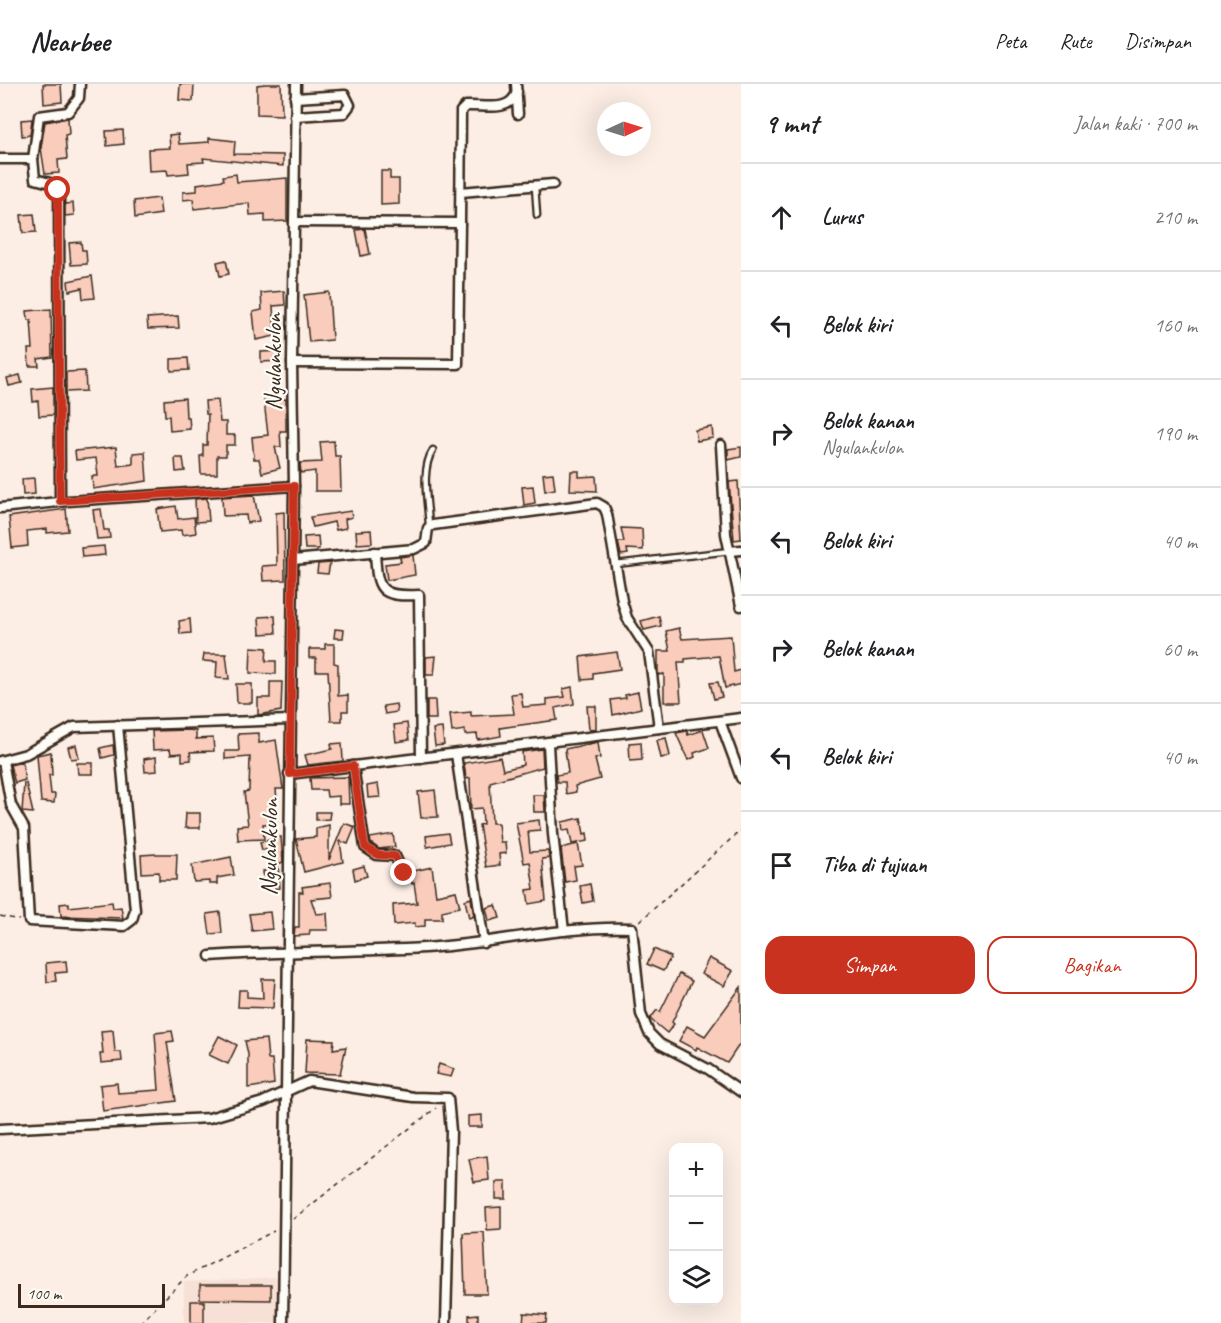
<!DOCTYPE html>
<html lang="id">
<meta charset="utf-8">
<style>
:root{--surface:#fff;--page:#f6f6f6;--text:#202124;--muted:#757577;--line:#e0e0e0;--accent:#c8321e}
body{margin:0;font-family:Caveat,sans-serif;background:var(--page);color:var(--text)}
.controls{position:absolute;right:18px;bottom:18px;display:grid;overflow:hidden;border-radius:12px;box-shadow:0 6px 24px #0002}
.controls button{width:54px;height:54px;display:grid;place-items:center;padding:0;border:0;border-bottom:2px solid var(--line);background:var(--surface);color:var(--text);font:30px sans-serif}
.compass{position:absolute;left:597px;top:18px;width:54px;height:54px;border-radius:50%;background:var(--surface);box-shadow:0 6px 24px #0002;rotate:86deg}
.scale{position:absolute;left:18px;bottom:15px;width:147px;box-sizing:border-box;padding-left:6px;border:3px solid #3b2a1e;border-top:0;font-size:16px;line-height:21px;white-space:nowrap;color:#3b2a1e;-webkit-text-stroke:4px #fdfcf7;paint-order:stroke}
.stop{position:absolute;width:18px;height:18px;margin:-14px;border:4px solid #c8321e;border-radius:50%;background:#fff}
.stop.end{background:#c8321e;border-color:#fff;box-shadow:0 2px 6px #0008}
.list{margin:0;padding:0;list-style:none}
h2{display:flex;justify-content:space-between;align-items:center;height:78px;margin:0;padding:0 24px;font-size:26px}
h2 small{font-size:20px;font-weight:400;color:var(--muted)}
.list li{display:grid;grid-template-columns:39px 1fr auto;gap:18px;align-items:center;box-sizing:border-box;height:108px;padding:0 24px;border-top:2px solid var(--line)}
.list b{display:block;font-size:22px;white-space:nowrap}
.list p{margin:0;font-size:20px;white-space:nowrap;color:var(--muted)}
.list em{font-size:20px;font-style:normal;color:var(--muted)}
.actions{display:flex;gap:12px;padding:18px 24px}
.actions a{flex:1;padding:14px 0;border:2px solid var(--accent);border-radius:18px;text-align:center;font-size:21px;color:var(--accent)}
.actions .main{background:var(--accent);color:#fff}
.icon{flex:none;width:33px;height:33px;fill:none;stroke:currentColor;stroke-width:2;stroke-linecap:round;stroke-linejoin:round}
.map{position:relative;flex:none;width:741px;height:1239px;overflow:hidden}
header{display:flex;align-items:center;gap:36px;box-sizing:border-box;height:84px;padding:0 30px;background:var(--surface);border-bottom:2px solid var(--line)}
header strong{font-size:28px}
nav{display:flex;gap:33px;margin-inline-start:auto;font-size:21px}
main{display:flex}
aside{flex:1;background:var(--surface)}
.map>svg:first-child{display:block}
.built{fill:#f7e0d5}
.building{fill:#f9ccbc;stroke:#3b2a1e;stroke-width:1.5}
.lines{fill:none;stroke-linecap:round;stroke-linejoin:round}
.service-casing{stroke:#3b2a1e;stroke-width:9}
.minor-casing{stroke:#3b2a1e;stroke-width:13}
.path{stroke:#3b2a1e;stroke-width:1.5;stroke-dasharray:4.5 4.5;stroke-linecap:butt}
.service{stroke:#fdfcf7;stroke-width:4.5}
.minor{stroke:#fdfcf7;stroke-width:8}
.route{stroke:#c8321e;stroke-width:8}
.labels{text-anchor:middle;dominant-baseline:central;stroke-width:4.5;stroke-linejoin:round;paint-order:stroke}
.street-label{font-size:24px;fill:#3b2a1e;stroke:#fdfcf7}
</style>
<header>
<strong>Nearbee</strong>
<nav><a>Peta</a><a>Rute</a><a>Disimpan</a></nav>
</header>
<main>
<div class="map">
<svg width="741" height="1239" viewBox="0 0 741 1239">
<rect width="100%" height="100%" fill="#fceee5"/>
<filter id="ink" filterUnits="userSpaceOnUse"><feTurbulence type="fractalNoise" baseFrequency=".0167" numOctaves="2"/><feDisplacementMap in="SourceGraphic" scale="12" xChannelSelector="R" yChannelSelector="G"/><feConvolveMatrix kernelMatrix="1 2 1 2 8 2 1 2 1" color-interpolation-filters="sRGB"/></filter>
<g filter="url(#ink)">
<polygon class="built" points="281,1193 280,1239 184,1239 184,1198"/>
<g class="building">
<polygon points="43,0 61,0 62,18 44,20"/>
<polygon points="180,0 194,0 193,17 179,16"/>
<polygon points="265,0 281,0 282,31 257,30 257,1"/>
<polygon points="68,34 69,50 65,51 67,75 58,76 59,89 45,90 41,64 45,38"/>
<polygon points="32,35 30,51 22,52 21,36"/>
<polygon points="123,46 124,60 107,62 106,47"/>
<polygon points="178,50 179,60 209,58 209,54 235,57 234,70 283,71 283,82 203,74 204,78 188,79 189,89 168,91 167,86 149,87 148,65 170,64 169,51"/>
<polygon points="381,87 390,87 390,95 399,95 399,120 381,121"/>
<polygon points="236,90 237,98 287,94 287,137 265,138 265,130 250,131 249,119 194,125 193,115 183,116 183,108 197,107 197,100 224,96 223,92"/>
<polygon points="159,114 161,130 135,134 134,117"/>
<polygon points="73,119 74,131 65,132 65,120"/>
<polygon points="34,130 36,148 23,149 21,131"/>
<polygon points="365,145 370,170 361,172 356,146"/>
<polygon points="81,158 82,166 86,166 87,180 71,181 69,159"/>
<polygon points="226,176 229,190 220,192 217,178"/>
<polygon points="92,192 95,214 83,215 82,204 69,207 68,197"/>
<polygon points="284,207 285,221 273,222 275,252 256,256 253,228 262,226 261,209"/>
<polygon points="329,208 332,256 309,258 304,211"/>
<polygon points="51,225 52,273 38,275 39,282 29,282 28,265 33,265 31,236 28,236 27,227"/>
<polygon points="178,232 179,244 148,245 147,234"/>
<polygon points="280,267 280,277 261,278 261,268"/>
<polygon points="188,274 189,286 171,287 171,275"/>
<polygon points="85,287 86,307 66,308 66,288"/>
<polygon points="20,291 22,299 9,302 7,294"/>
<polygon points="53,303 53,331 39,332 38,317 33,318 32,305"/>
<polygon points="185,314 186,333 189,333 190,345 170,347 169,332 165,332 164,316"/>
<polygon points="286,315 286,347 280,347 281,363 275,363 280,384 262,389 259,375 254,375 252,353 268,351 264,317"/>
<polygon points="218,316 220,338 226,338 226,351 235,351 235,361 226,361 226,372 217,372 217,390 201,390 200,372 203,372 203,361 207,361 208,330 206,330 205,317"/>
<polygon points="712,343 713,354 697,357 695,346"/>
<polygon points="334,357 335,372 340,372 341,407 315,407 315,387 301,389 300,379 322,378 320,358"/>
<polygon points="116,363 118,382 133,380 133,369 145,368 147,397 93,405 92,392 98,392 96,374 76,376 75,367"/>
<polygon points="741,363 741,373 728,376 728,365"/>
<polygon points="175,374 183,374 185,387 176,388"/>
<polygon points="571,387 579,387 579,393 596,392 597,407 570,406"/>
<polygon points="553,389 555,405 545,407 543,390"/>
<polygon points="34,394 35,410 23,411 22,395"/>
<polygon points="738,397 741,455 734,456 729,398"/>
<polygon points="533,402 535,419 524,421 522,403"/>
<polygon points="254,411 259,437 247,439 246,431 223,432 222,413"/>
<polygon points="207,414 209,437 196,438 195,415"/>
<polygon points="176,422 178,435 194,433 196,449 182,451 181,446 160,448 157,425"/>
<polygon points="66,425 68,447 47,449 47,445 27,447 28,462 12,464 9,433"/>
<polygon points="101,425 104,446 109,446 110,454 97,455 93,426"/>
<polygon points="351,427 352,433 345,435 346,444 336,446 334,438 313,443 310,433"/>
<polygon points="284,428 285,496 263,497 262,482 277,481 276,429"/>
<polygon points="621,444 642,445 643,466 627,465 628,470 621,471 618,458 624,458"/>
<polygon points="371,446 372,459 357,460 356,447"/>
<polygon points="318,452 319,465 305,465 304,453"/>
<polygon points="104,462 105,471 82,473 81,464"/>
<polygon points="413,471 415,491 387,496 385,480 401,478 400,473"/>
<polygon points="330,479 328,490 317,489 318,480"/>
<polygon points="275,532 276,549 260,550 259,533"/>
<polygon points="659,532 661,542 644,546 641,537"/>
<polygon points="190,535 191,549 180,550 179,537"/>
<polygon points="679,544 682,555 731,552 734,588 741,586 741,600 725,604 719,572 685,575 685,578 678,578 681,618 664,618 664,590 658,591 658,567 670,567 666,547"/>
<polygon points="335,545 344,546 343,554 334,554"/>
<polygon points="325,560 334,560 334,579 338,580 338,612 348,611 348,627 342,627 342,637 331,637 328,587 316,587 316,574 309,574 309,565 325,565"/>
<polygon points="251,563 267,564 266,577 276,577 276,590 250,589"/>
<polygon points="617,568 620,585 593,589 593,595 582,596 580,573"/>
<polygon points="204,570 226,570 229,595 216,594 217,578 203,577"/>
<polygon points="436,572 434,591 426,591 426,573"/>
<polygon points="270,598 282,598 281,627 258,631 258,614 270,614"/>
<polygon points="718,598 722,613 714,615 710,599"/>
<polygon points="236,600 252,600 252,619 237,619"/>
<polygon points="572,603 574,620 555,624 557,636 500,644 501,652 485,655 478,656 477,650 465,651 465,646 452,648 450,630 471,628 471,632 514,630 511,610 521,609 523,623 547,621 547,615 565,613 563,605"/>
<polygon points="638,608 641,624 613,631 611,616 626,614 625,611"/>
<polygon points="427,616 435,616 436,635 427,635"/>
<polygon points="396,620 397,628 385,630 383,622"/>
<polygon points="587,622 596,622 596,645 589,646"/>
<polygon points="407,639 409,656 396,658 394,641"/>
<polygon points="442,644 444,661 435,662 433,645"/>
<polygon points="189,646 196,647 196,655 213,654 214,667 190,668 191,676 182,677 182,669 171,670 170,665 153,666 152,647"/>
<polygon points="703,646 709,664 694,669 695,673 688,676 676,649 687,647 688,651"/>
<polygon points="259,649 259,659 276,656 283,705 276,705 277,716 272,717 276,739 263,740 264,755 238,756 237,742 248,741 244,708 249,707 250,673 225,675 225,667 239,667 238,650"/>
<polygon points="666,654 670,672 661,674 657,656"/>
<polygon points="598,658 600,674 595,675 600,695 575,702 576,708 566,710 565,698 557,698 556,691 568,689 565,665"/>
<polygon points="641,658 642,676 630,677 629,659"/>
<polygon points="342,659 343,677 308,681 305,671 332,665 331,660"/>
<polygon points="76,661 79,674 71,675 68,663"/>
<polygon points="113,661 114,671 102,674 100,664"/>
<polygon points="542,665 543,683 490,698 492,739 498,739 500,758 505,758 506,769 499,770 500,781 486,783 479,741 483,740 482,724 471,725 470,694 466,695 464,679 500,673 503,686 523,681 522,668"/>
<polygon points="51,668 52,691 49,691 51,710 55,710 54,719 41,718 37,671"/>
<polygon points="156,673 157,687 145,688 144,675"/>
<polygon points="22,678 25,696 15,699 10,681"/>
<polygon points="77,679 93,679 93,690 78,690"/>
<polygon points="348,693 349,720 339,720 339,712 327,713 326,706 311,706 310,694"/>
<polygon points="24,699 26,699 33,729 22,728"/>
<polygon points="378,700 380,713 368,714 367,702"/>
<polygon points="435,706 438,733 421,734 418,708"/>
<polygon points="533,711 544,711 545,728 534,728"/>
<polygon points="316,728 330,728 329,735 316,736"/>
<polygon points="186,729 200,729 200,744 185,744"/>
<polygon points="581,734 584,750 587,749 588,757 572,760 569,746 563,747 562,738"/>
<polygon points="539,736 540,746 528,747 530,768 548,767 549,774 542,775 546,817 529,820 527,806 534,805 530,778 524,779 516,739"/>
<polygon points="344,739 355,743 348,760 340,757 343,778 304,788 296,755 316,753 316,744 329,741 329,776"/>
<polygon points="448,749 450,759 427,763 426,752"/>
<polygon points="393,750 395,763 379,765 371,759 370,754"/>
<polygon points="281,753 283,778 278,780 280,804 275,805 273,796 264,798 263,787 271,786 266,765 262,766 260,758"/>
<polygon points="578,760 582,781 574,782 576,796 565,798 561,764"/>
<polygon points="156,770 177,770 176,796 159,796 159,788 142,789 141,771"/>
<polygon points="231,773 234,791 217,794 217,800 209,800 209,797 194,798 192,781"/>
<polygon points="364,782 367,792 355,796 353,785"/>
<polygon points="432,783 436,811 456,807 460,823 442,827 442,835 425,835 425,842 415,843 415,839 394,841 393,821 417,819 414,799 412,800 409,788"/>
<polygon points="330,799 332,813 311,815 316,830 327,829 328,846 310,846 309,851 294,852 295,843 299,843 299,808 303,808 302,803"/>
<polygon points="590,800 593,817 583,819 580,802"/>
<polygon points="471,814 474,832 469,834 465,816"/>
<polygon points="112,818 113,824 121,823 123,834 61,832 60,820 69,819 69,823"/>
<polygon points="496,821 500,834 489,837 486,824"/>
<polygon points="220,828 222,849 210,850 207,830"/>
<polygon points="270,828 272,845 252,847 249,830"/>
<polygon points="654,865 671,873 663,887 647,880"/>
<polygon points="709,874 733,887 724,902 701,890"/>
<polygon points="66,877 67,888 55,889 56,897 47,898 46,879"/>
<polygon points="679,890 692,897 672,938 674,940 667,949 650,935 657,926 660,928"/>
<polygon points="262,895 275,895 273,924 238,923 239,906 247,906 247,913 263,914"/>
<polygon points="741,903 741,958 727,979 697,963 696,966 679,957 687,942 705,952"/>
<polygon points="113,946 115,968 121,968 122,977 101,979 100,970 103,970 101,947"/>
<polygon points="172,947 174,957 167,958 176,1017 103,1027 100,1001 117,999 118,1009 159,1006 155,949"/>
<polygon points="219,952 237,961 228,980 209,971"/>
<polygon points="266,955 268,975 272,975 274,1000 248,1004 248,970 245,957"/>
<polygon points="307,955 334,956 333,965 346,963 340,990 305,989"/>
<polygon points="439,980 454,985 451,993 436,990"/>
<polygon points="482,1031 482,1043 468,1043 468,1032"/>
<polygon points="487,1072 489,1096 474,1098 469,1075"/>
<rect x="496" y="1098" width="10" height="17"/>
<polygon points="501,1123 501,1145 487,1146 486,1124"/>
<polygon points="484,1148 487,1210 465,1210 463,1149"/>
<polygon points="200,1201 271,1201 271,1216 200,1215"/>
<rect x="191" y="1217" width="13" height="22"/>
<polygon points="524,1229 547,1231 546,1239 523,1239"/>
<polygon points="478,1230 478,1239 469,1239 469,1231"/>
</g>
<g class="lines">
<g class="service-casing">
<g id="service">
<polyline points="535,102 537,131"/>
<path d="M429,442C428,419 420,386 433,366"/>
<polyline points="616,480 730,467"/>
</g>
</g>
<g class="minor-casing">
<g id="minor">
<polyline points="516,0 518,30"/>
<polyline points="295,32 344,29 350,21 345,11 295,14"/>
<polyline points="0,75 33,75"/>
<polyline points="461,108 553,100"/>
<path d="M294,138L460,139L461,27L466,22C484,21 510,29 517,8"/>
<polyline points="292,279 458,280 460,139"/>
<polyline points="721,361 726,450 741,522"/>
<polyline points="60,417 59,106 54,100 35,95 33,75 39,32 68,28 79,14 80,0"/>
<polyline points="0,424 68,417 294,402"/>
<polyline points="730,467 741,466"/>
<path d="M375,468C377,506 379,513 419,511L421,674"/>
<polyline points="293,476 414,465 426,459 428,444 433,441 597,419 604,423 607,430 622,517 627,534 649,568 659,644"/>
<polyline points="720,637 741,694"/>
<polyline points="548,660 553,750 564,847"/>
<polyline points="456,670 484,859"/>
<polyline points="0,677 26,670 74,643 290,636"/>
<polyline points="3,677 11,721 24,744 29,837 124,842 132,836 135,826 118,641"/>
<polyline points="353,682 365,763 377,771 395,772 403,789"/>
<polyline points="289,690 741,634"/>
<path d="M210,872C281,867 353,868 424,864C493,860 563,841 632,844L641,930L649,949L660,960L708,985L741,1008"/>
<polyline points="0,1045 209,1034 263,1018 309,997 413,1013 448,1014 451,1047 446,1239"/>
<polyline points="283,1239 294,402 292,279 296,0"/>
</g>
</g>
<g class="path">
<polyline points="0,832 19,836"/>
<polyline points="640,837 741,746"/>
<polyline points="293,1135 436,1024"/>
<polyline points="140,1239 187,1192 274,1147"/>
</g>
<use href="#service" class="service"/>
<use href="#minor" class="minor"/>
</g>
</g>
<g class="lines" filter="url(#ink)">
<polyline class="route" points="58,106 60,417 294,402 290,690 353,682 365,763 378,771 395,772 404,789"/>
</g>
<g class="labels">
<g class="street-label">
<text transform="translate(273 278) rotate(-90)">Ngulankulon</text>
<text transform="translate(269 763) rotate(-89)">Ngulankulon</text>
</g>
</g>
</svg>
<div class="controls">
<button>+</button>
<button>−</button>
<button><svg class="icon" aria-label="layers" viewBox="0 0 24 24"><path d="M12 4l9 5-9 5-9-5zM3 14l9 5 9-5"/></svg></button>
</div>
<svg class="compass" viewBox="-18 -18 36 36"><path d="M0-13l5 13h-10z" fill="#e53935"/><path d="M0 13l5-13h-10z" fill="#757577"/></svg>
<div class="scale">100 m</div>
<div class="stop" style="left:58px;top:106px"></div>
<div class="stop end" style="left:404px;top:789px"></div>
</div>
<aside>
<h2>9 mnt<small>Jalan kaki · 700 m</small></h2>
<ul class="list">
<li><svg class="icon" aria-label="ahead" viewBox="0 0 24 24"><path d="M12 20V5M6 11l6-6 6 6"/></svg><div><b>Lurus</b></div><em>210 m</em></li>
<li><svg class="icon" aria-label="left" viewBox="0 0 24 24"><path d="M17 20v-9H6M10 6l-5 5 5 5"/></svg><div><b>Belok kiri</b></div><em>160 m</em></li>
<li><svg class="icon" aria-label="right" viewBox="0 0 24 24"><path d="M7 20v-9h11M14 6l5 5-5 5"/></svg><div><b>Belok kanan</b><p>Ngulankulon</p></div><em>190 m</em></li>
<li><svg class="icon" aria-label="left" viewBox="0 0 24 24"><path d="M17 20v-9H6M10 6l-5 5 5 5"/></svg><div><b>Belok kiri</b></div><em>40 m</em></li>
<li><svg class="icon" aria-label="right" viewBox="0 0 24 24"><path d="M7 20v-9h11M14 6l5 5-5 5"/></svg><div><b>Belok kanan</b></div><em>60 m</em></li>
<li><svg class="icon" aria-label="left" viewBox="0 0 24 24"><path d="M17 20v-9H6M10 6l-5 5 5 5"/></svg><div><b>Belok kiri</b></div><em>40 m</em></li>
<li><svg class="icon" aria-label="arrive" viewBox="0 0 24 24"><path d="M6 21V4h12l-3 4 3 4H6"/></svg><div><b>Tiba di tujuan</b></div></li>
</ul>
<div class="actions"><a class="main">Simpan</a><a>Bagikan</a></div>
</aside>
</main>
